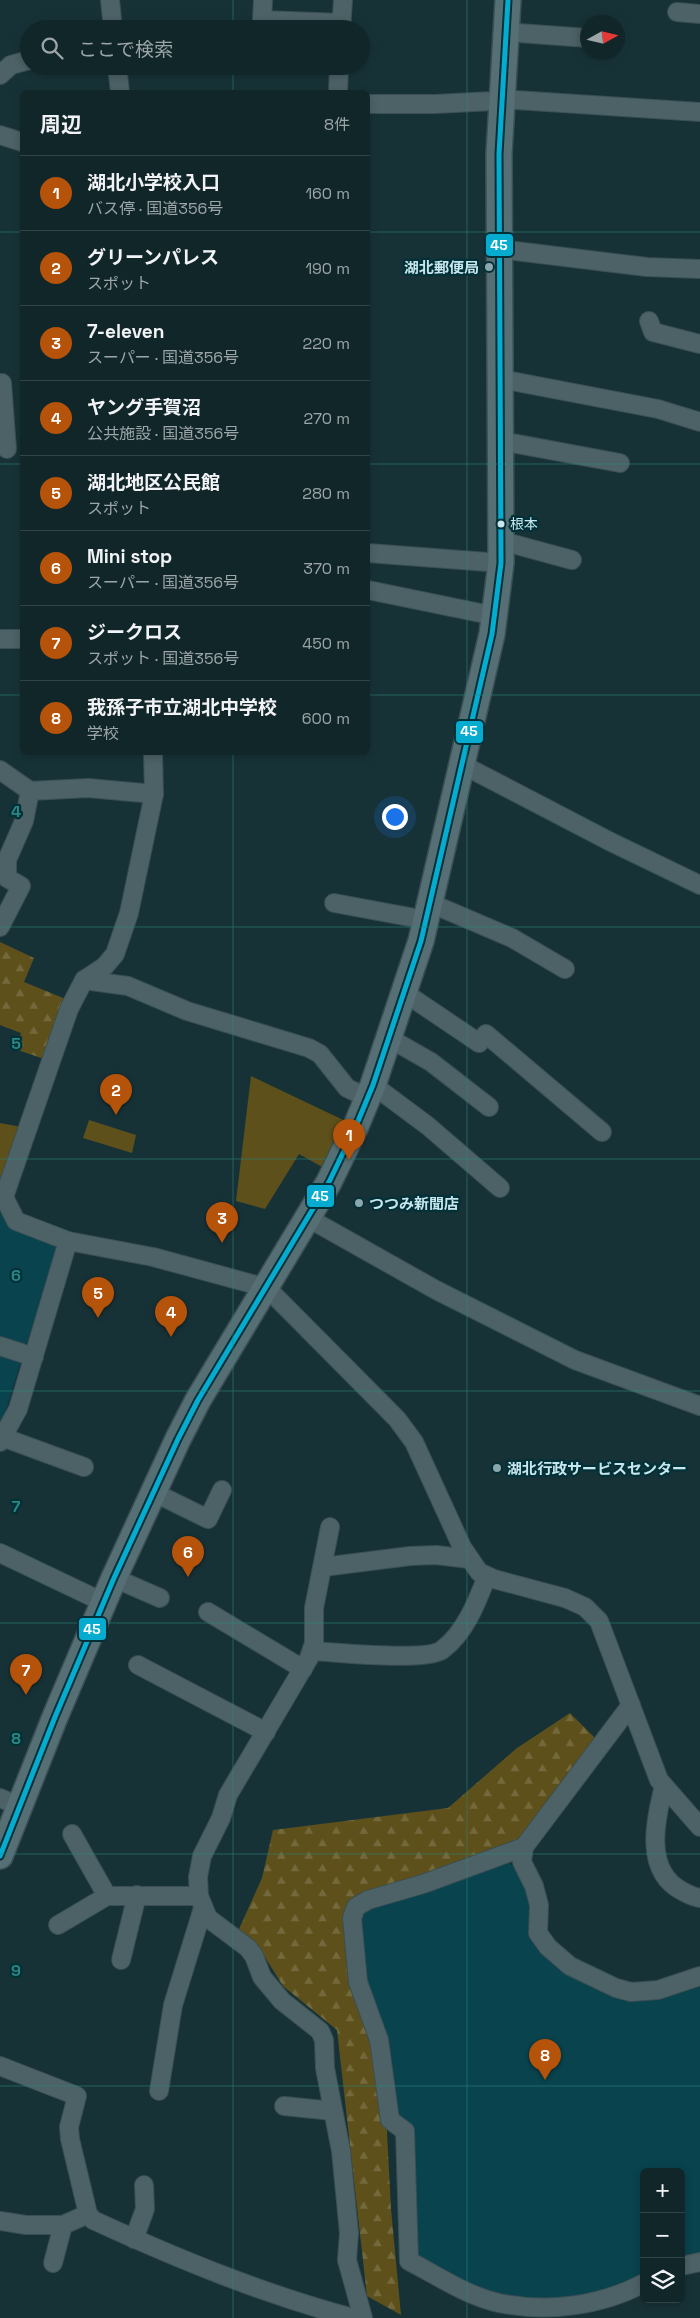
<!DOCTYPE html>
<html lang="ja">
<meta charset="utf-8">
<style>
:root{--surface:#112629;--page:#1e3235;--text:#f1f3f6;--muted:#9ca5a8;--line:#304346;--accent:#b45309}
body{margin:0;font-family:"Space Grotesk","Noto Sans JP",sans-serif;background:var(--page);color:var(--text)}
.controls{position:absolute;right:15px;bottom:15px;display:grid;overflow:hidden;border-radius:8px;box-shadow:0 2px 8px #0003}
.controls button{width:45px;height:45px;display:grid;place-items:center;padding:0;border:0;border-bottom:1px solid var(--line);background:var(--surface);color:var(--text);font:25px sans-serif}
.compass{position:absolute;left:580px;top:15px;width:45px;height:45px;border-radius:50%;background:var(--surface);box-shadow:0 2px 8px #0003;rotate:82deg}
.you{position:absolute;left:394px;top:816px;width:18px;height:18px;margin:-12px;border:4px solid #fff;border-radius:50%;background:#1a73e8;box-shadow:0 0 0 8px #1a73e833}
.badge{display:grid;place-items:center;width:32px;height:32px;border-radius:50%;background:var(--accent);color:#fff;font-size:16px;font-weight:700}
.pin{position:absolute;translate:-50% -41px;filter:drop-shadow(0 1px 2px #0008)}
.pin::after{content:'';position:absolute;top:26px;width:18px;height:15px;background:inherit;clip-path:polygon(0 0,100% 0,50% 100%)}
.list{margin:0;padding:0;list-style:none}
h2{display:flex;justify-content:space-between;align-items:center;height:65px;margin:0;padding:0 20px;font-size:21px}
h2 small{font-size:16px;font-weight:400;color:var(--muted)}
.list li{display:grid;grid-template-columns:32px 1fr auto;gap:15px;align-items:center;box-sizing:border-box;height:75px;padding:0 20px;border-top:1px solid var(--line)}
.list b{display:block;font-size:19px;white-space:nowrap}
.list p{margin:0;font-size:16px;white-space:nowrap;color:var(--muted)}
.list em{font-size:16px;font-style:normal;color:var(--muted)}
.icon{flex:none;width:28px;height:28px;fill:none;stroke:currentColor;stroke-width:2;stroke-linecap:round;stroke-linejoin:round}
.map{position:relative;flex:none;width:700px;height:2318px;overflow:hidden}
.search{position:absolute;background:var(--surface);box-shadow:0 2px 8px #0003;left:20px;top:20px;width:350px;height:55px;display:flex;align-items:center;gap:12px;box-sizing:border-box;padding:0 18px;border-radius:28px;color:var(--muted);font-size:19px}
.panel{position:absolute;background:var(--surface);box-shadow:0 2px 8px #0003;left:20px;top:90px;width:350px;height:665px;border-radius:8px}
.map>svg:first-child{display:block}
.built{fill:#09434d}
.grass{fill:#5d501a}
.forest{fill:url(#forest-firs)}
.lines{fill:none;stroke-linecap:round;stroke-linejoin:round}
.minor-casing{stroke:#3a4f53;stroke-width:20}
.highway-casing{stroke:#3a4f53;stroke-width:28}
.minor{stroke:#4d6267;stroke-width:18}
.highway{stroke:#566f74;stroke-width:25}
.bus-1-casing{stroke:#003139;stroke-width:9}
.bus-1{stroke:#06acd0;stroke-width:5}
.grid{fill:none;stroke:#2b8781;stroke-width:1;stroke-opacity:0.55}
.poi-dot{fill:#8ba7ad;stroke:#003139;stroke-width:2}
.bus-dot{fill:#c9e6ed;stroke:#003139;stroke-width:2}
.labels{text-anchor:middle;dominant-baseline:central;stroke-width:4.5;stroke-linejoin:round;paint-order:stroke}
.bus-label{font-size:14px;fill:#c9e6ed;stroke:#003139;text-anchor:start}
.poi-label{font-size:15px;font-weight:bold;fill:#c9e6ed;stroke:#003139;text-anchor:start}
.grid-label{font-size:16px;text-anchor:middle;font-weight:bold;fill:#2b8781;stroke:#003139;stroke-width:4.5;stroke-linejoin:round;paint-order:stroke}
.line-badge{stroke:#003139;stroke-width:2}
.badge-label{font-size:14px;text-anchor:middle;font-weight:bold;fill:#fff}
</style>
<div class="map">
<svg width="700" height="2318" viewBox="0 0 700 2318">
<defs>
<pattern id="forest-firs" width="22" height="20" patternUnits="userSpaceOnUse" patternTransform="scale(1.25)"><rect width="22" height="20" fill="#5d501a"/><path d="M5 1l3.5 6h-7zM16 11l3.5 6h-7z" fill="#73693c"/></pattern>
</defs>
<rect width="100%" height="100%" fill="#173237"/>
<g class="built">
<polygon points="0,1196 16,1221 58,1243 2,1422 0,1421"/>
<polygon points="506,1859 520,1874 530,1899 530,1925 620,1997 700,1980 700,2254 681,2258 681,2172 644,2172 644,2272 616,2289 591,2297 521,2301 488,2291 441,2272 414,2257 395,2118 365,1986 358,1926 362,1911"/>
</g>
<g class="grass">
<polygon points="251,1076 356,1126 333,1173 299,1154 265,1209 236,1201"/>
<polygon points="89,1120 136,1135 132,1153 83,1138"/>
<polygon points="0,1123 27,1128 0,1196"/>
</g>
<g class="forest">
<polygon points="0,942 34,958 24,982 73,1002 50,1061 15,1049 21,1033 0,1025"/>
<polygon points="570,1713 597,1740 530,1829 509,1850 361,1905 350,1931 385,2094 391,2209 401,2315 367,2296 337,2030 283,1986 263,1954 239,1929 262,1878 273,1830 448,1808 517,1748"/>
</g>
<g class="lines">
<g class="minor-casing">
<g id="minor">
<polyline points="110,0 113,29"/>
<polyline points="263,0 262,20 342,23"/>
<polyline points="677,12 700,14"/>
<polyline points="341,29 343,0"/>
<polyline points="505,32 588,38"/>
<polyline points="117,66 120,92"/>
<polyline points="0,75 11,65 29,60"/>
<polyline points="338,92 339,66"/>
<polyline points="368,104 435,104 493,101 501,99 700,112"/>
<polyline points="0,135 22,142"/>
<polyline points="499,249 647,267 700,269"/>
<polyline points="649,321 653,332 700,344"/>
<polyline points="501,379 658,409 700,422"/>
<polyline points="2,383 7,449"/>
<polyline points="501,441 620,463"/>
<polyline points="502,541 572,560"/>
<polyline points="368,553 501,563"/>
<polyline points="368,590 495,616"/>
<polyline points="0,639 22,639"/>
<polyline points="461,764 611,842 700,885"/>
<polyline points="0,770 30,791 88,788 154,794"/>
<polyline points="334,903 426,920"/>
<polyline points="430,903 512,938 565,969"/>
<polyline points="0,927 21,886 7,878 7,860 24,821 30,791"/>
<polyline points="84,980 105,966 115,954 129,913 154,794 153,752"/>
<polyline points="405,993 479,1043 486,1034 602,1132"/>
<polyline points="389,1038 431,1062 489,1107"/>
<polyline points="373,1085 428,1126 500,1188"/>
<polyline points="368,1098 347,1088 320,1054 309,1048 187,1011 128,986 84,980 69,1009 4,1197 16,1221 68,1241 153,1257 267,1288 397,1419 414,1442 462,1547 479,1572 494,1579 565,1598 585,1607 599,1621 659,1780 700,1827"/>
<polyline points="308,1218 436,1290 575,1360 700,1406"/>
<polyline points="0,1346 34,1357"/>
<polyline points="2,1437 84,1467"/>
<polyline points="0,1442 18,1409 68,1241"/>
<polyline points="153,1492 208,1519 222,1490"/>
<polyline points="330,1527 314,1608 314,1643 309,1658 228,1795 221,1818 202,1856 198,1877 199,1896 208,1918 248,1948 254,1956 262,1977 282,2001 320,2031 324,2040 325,2068 341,2151 349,2233 347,2260 363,2318"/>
<polyline points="0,1553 105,1603"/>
<polyline points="323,1567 410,1556 436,1555 470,1559"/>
<polyline points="114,1578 160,1598"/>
<polyline points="208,1612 303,1669"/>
<path d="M312,1651C336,1652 425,1662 442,1650C465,1633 477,1602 487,1576"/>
<polyline points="138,1665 266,1732"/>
<polyline points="631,1705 524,1847 522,1862 534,1886 539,1905 538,1933 548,1947 570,1966 616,1988 631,1992 658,1990 700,1976"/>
<path d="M664,1786C655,1821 644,1871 682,1891C688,1894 693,1897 700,1898"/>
<polyline points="0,1798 19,1806"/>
<polyline points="72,1834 107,1896 199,1896"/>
<path d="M524,1847L423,1884L368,1900L356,1907L352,1918L358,1982L379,2040L390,2120L405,2131L409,2261C438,2276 467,2296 499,2303C547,2313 601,2306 644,2283"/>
<polyline points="58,1925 107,1896"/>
<polyline points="121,1960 137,1895"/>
<path d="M0,2066L77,2096L69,2127L70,2139L88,2214L93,2220C178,2259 263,2294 353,2318"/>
<polyline points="159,2091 173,2005 203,1908"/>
<polyline points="284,2106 333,2111"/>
<polyline points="0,2221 26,2225 63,2225 88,2214"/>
<polyline points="134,2239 145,2209 144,2185"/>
<polyline points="53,2263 63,2225"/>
<polyline points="681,2266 700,2262"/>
</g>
</g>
<g class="highway-casing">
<polyline id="highway" points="0,1856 55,1717 114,1578 178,1439 198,1400 329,1182 356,1126 373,1085 421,941 492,634 501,563 499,154 508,0"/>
</g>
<use href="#minor" class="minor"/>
<use href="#highway" class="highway"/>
<g class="bus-1-casing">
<polyline id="bus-1" points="0,1856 55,1717 114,1578 178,1439 198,1400 329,1182 356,1126 373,1085 421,941 492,634 501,563 499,154 508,0"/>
</g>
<use href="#bus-1" class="bus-1"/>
</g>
<path class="grid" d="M233,0V29M467,0V2318M233,66V92M0,232H22M368,232H700M0,464H22M368,464H700M0,695H22M368,695H700M233,752V2318M0,927H700M0,1159H700M0,1391H700M0,1623H700M0,1854H700M0,2086H700"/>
<g class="poi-dot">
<circle cx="489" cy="267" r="5"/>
<circle cx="359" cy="1203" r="5"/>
<circle cx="497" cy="1468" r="5"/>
</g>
<circle class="bus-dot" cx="501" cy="524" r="4.5"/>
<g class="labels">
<g class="bus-label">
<text x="510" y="524">根本</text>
</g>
<g class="poi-label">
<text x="479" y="267" text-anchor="end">湖北郵便局</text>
<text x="369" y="1203">つつみ新聞店</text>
<text x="507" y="1468">湖北行政サービスセンター</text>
</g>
</g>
<g class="grid-label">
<text x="16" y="817">4</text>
<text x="16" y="1049">5</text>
<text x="16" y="1281">6</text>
<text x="16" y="1512">7</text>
<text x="16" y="1744">8</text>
<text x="16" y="1976">9</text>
</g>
<g class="line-badge">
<rect x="485" y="233" width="29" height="24" rx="5" fill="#06acd0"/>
<rect x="455" y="720" width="29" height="24" rx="5" fill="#06acd0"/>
<rect x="306" y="1184" width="29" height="24" rx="5" fill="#06acd0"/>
<rect x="78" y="1617" width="29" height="24" rx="5" fill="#06acd0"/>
</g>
<g class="badge-label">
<text x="499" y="250">45</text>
<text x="469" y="736">45</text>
<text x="320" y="1201">45</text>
<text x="92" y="1634">45</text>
</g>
</svg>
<div class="controls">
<button>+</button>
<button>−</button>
<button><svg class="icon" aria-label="layers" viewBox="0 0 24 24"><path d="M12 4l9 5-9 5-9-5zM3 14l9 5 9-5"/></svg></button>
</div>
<svg class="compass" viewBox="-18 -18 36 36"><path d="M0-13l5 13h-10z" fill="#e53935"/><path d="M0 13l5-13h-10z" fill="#9ca5a8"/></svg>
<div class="you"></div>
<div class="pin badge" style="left:349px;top:1160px">1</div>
<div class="pin badge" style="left:116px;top:1115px">2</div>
<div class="pin badge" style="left:222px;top:1243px">3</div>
<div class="pin badge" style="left:171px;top:1337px">4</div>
<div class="pin badge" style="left:98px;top:1318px">5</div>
<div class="pin badge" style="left:188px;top:1577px">6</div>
<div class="pin badge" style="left:26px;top:1695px">7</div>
<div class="pin badge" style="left:545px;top:2080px">8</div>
<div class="search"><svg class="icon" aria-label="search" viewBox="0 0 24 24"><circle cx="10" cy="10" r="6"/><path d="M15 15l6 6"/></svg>ここで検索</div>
<section class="panel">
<h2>周辺<small>8件</small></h2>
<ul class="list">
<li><span class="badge">1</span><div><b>湖北小学校入口</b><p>バス停 · 国道356号</p></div><em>160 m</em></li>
<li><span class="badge">2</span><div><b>グリーンパレス</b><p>スポット</p></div><em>190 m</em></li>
<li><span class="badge">3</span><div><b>7-eleven</b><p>スーパー · 国道356号</p></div><em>220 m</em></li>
<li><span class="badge">4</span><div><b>ヤング手賀沼</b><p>公共施設 · 国道356号</p></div><em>270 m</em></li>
<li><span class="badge">5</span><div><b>湖北地区公民館</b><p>スポット</p></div><em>280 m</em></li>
<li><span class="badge">6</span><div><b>Mini stop</b><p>スーパー · 国道356号</p></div><em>370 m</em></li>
<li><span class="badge">7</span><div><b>ジークロス</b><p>スポット · 国道356号</p></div><em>450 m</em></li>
<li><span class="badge">8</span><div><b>我孫子市立湖北中学校</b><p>学校</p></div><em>600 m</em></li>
</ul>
</section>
</div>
